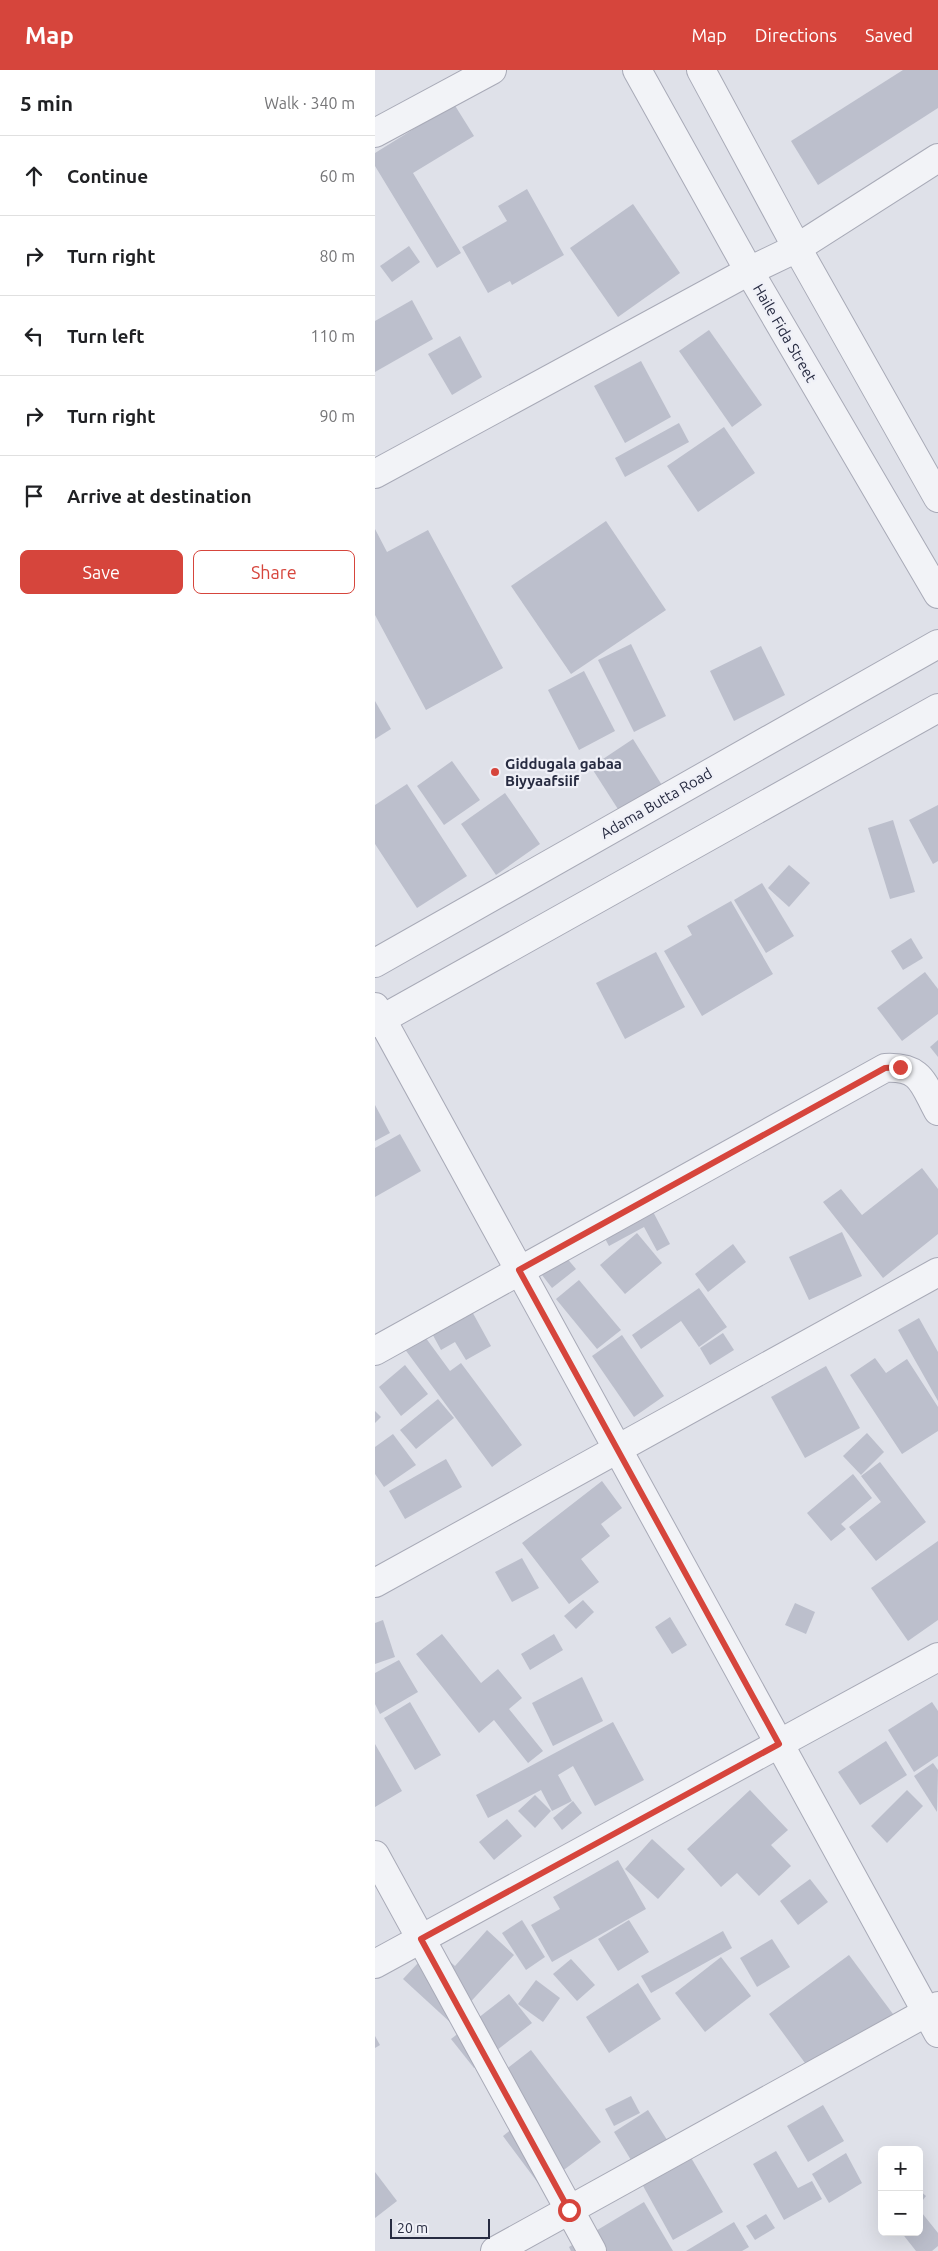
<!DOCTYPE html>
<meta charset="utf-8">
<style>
:root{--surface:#fff;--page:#f2f2f2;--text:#202124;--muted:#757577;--line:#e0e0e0;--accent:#d6453c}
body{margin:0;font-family:Ubuntu,sans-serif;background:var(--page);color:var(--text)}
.controls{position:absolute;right:15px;bottom:15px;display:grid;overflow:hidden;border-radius:8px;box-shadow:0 5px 20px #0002}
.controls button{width:45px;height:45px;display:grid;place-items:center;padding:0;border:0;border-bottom:1px solid var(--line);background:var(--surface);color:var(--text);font:25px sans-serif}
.scale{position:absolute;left:15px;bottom:12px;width:100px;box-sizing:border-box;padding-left:5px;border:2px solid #272b41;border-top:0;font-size:14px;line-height:18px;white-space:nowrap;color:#272b41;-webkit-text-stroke:4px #eff0f7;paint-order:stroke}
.stop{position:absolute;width:15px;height:15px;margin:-11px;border:4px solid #d6453c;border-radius:50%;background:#fff}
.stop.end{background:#d6453c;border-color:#fff;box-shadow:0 1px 5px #0008}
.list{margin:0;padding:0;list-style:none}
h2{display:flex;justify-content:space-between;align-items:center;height:65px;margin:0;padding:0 20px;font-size:21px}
h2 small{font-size:16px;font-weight:400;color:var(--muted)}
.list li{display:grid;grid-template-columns:32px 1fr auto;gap:15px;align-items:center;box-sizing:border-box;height:80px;padding:0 20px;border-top:1px solid var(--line)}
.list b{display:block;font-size:19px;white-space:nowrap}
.list em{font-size:16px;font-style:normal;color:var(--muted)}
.actions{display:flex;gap:10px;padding:15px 20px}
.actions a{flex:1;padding:11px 0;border:1px solid var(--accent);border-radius:8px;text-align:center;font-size:18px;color:var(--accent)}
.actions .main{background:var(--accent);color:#fff}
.icon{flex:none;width:28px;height:28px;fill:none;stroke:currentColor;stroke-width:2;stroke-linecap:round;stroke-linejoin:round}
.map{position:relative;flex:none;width:563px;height:2181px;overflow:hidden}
header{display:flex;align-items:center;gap:30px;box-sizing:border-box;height:70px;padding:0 25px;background:var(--accent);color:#fff}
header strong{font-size:24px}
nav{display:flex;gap:28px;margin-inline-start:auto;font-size:18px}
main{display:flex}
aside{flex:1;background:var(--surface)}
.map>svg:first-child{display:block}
.building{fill:#bcbfcc}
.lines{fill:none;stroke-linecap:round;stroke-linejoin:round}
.minor-casing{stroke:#a8aab7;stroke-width:30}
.minor{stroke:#f2f3f7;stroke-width:28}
.route{stroke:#d6453c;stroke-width:6}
.poi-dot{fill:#d6453c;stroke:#eff0f7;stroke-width:2}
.labels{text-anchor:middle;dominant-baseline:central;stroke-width:4.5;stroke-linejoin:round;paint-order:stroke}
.street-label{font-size:15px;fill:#272b41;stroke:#eff0f7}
.poi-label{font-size:15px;font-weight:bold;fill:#272b41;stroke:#eff0f7;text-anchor:start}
</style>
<header>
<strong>Map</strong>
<nav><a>Map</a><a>Directions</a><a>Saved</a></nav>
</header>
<main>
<aside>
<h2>5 min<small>Walk · 340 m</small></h2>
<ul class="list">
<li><svg class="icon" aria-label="ahead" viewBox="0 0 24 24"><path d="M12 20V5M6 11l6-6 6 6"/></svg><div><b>Continue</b></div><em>60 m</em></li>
<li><svg class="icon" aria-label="right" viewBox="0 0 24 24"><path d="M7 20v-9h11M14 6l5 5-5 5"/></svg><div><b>Turn right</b></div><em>80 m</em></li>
<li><svg class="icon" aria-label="left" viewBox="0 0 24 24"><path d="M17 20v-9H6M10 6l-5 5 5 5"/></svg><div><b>Turn left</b></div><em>110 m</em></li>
<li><svg class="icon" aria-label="right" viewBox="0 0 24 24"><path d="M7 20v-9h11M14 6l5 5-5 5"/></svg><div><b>Turn right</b></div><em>90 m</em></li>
<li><svg class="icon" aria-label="arrive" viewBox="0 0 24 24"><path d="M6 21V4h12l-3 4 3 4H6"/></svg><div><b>Arrive at destination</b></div></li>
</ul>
<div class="actions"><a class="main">Save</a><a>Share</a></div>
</aside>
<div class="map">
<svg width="563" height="2181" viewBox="0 0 563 2181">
<rect width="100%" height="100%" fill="#dfe1e9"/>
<g class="building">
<polygon points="528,0 563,0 563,38 443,115 416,71"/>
<polygon points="79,34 99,66 38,103 86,183 62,198 0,96 0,83"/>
<polygon points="152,119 189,185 137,215 135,211 113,223 87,177 132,151 123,136"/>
<polygon points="258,134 305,203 243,247 195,178"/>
<polygon points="34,176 45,192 17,212 5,196"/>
<polygon points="37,230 58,269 0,302 0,251"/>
<polygon points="334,260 387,335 357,357 304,281"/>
<polygon points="85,266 107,307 77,325 53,284"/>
<polygon points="266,291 296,347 250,373 219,316"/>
<polygon points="304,353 314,372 250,407 240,388"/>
<polygon points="349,357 380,403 323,442 292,396"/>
<polygon points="231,451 291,540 196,604 136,516"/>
<polygon points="0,459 12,482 53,460 128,598 51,640 0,545"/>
<polygon points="256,574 291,646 259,662 223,590"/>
<polygon points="386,576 410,625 359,651 335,601"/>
<polygon points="209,601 240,661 204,680 173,620"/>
<polygon points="0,631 16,659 0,669"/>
<polygon points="258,669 290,720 248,747 216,697"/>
<polygon points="77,691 105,730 69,755 42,716"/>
<polygon points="32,714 92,806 42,838 0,774 0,735"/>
<polygon points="130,723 165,774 121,805 86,754"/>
<polygon points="563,735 563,791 558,794 534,750"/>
<polygon points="518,750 540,822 515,829 493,758"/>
<polygon points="414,795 435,813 414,837 393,818"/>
<polygon points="387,813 419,866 391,883 359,830"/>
<polygon points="356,831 398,904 327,946 289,881 317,865 312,856"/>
<polygon points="536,868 548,888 528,900 516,881"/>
<polygon points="281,882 310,937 250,969 221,913"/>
<polygon points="550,902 563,919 563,944 527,971 502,938"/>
<polygon points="563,970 563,987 555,977"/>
<polygon points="0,1035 15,1063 0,1071"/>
<polygon points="25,1064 46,1101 0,1127 0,1078"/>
<polygon points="547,1098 563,1119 563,1164 508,1208 448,1132 466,1119 487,1145"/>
<polygon points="275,1136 295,1174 282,1181 269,1157 234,1176 227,1163"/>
<polygon points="467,1162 487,1206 434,1230 414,1187"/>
<polygon points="262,1163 287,1193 250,1224 225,1195"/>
<polygon points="358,1174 371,1192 333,1222 320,1204"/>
<polygon points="190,1186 201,1199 177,1218 167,1205"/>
<polygon points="204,1210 246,1260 222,1279 181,1229"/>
<polygon points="324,1218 352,1257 324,1277 306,1251 266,1279 257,1265"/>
<polygon points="94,1236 116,1276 91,1290 80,1272 66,1280 54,1258"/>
<polygon points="544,1248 563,1282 563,1331 523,1260"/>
<polygon points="45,1260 75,1301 86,1293 147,1375 117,1397 26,1274"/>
<polygon points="348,1263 359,1280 335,1295 325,1278"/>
<polygon points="247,1265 289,1326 259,1347 217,1286"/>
<polygon points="500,1288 511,1303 532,1289 563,1337 563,1361 527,1384 475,1305"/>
<polygon points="30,1295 53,1324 26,1346 4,1317"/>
<polygon points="451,1296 485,1358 430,1388 396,1327"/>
<polygon points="63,1329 79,1348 41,1379 25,1360"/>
<polygon points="0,1341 6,1347 0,1353"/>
<polygon points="492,1363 509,1382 486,1405 468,1386"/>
<polygon points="18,1364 41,1395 9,1417 0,1404 0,1377"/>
<polygon points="71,1389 87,1417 30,1449 14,1421"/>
<polygon points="505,1392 551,1452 501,1491 474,1457 506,1432 486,1406"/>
<polygon points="478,1404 497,1428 466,1454 471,1459 456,1471 432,1443"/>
<polygon points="227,1411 247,1438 226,1454 235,1466 206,1489 224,1512 194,1534 147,1473"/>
<polygon points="563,1471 563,1550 533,1571 496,1518"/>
<polygon points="147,1488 164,1518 137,1532 120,1502"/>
<polygon points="208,1530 219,1542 201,1559 189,1546"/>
<polygon points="420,1533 440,1542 431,1564 410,1555"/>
<polygon points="295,1547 312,1575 297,1584 280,1557"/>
<polygon points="8,1550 20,1587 0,1594 0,1553"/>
<polygon points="67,1564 106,1613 123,1599 147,1628 134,1639 168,1681 153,1693 119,1650 104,1663 41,1584"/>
<polygon points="179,1564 188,1580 155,1600 146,1584"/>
<polygon points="24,1590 43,1622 5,1644 0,1634 0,1603"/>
<polygon points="207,1607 228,1651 178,1676 157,1633"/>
<polygon points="35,1632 66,1685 40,1700 9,1648"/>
<polygon points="557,1632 563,1641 563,1686 539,1702 513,1660"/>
<polygon points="238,1652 269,1710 220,1736 198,1696 183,1705 197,1731 177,1741 166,1720 113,1748 101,1725"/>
<polygon points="511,1671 532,1705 485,1735 463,1702"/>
<polygon points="0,1674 27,1721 0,1737"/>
<polygon points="558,1693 563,1700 562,1742 539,1706"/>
<polygon points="375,1720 413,1760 396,1775 416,1796 384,1826 362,1803 346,1817 312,1779"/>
<polygon points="532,1720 548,1736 512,1773 496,1756"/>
<polygon points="160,1725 176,1741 160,1758 143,1741"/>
<polygon points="198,1731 207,1743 187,1760 178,1748"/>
<polygon points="132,1749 147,1766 119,1790 104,1772"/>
<polygon points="277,1769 310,1799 283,1829 250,1799"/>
<polygon points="243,1790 271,1839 177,1892 156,1855 185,1839 178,1827"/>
<polygon points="435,1809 453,1832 423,1855 405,1831"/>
<polygon points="147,1850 170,1887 151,1900 127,1863"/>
<polygon points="254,1850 274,1882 243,1901 223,1869"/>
<polygon points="112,1860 139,1885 76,1953 28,1909 58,1877 80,1896"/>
<polygon points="348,1861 357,1878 276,1923 266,1906"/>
<polygon points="397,1869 415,1897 382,1917 365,1888"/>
<polygon points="474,1885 521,1948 441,2008 394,1944"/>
<polygon points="346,1887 376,1926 330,1962 300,1923"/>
<polygon points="196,1889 220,1915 202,1931 178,1904"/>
<polygon points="161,1910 185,1928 168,1952 143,1934"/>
<polygon points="263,1913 286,1949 234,1983 211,1947"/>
<polygon points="134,1924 157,1953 99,1998 76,1969"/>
<polygon points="0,1966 5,1975 0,1978"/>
<polygon points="156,1980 226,2072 166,2117 128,2066 147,2051 116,2011"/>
<polygon points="256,2026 265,2043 239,2056 230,2039"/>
<polygon points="448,2035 469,2071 433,2092 412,2056"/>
<polygon points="273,2040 294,2073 259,2095 239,2062"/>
<polygon points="401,2081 423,2118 437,2111 447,2129 409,2150 378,2094"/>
<polygon points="471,2083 487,2113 454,2133 437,2104"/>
<polygon points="315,2086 348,2142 298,2170 267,2114"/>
<polygon points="0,2102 22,2131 0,2148"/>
<polygon points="544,2120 551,2126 544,2135"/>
<polygon points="269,2132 298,2181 196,2181 194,2177"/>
<polygon points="547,2143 563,2163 563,2176 557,2181 541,2181 526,2162 544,2162 544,2145"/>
<polygon points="391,2144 400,2158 380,2170 371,2156"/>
<polygon points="359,2152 374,2177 367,2181 311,2181"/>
</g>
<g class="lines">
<g class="minor-casing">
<g id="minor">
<polyline points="262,0 374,201 563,524"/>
<polyline points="326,0 422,178 563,428"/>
<polyline points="0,63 117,0"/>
<polyline points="0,404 374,201 422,178 563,88"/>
<polyline points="0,893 563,574"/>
<polyline points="0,937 563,1963"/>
<polyline points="0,953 563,638"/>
<path d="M0,1281L510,998C547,996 548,1014 563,1041"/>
<polyline points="0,1513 563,1202"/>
<polyline points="0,1785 217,2181"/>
<polyline points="0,1894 563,1587"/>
<polyline points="120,2181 563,1936"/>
</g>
</g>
<use href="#minor" class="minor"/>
</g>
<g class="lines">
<polyline class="route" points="194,2140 46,1869 404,1674 144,1200 510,998 525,997"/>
</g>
<circle class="poi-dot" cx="120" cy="702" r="5"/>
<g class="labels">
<g class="street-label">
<text transform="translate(410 263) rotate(60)">Haile Fida Street</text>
<text transform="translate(281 733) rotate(-30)">Adama Butta Road</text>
</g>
<g class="poi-label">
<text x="130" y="693">Giddugala gabaa<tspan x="130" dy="17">Biyyaafsiif</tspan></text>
</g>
</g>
</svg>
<div class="controls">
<button>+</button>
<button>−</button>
</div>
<div class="scale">20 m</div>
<div class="stop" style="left:194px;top:2140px"></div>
<div class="stop end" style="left:525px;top:997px"></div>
</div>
</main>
